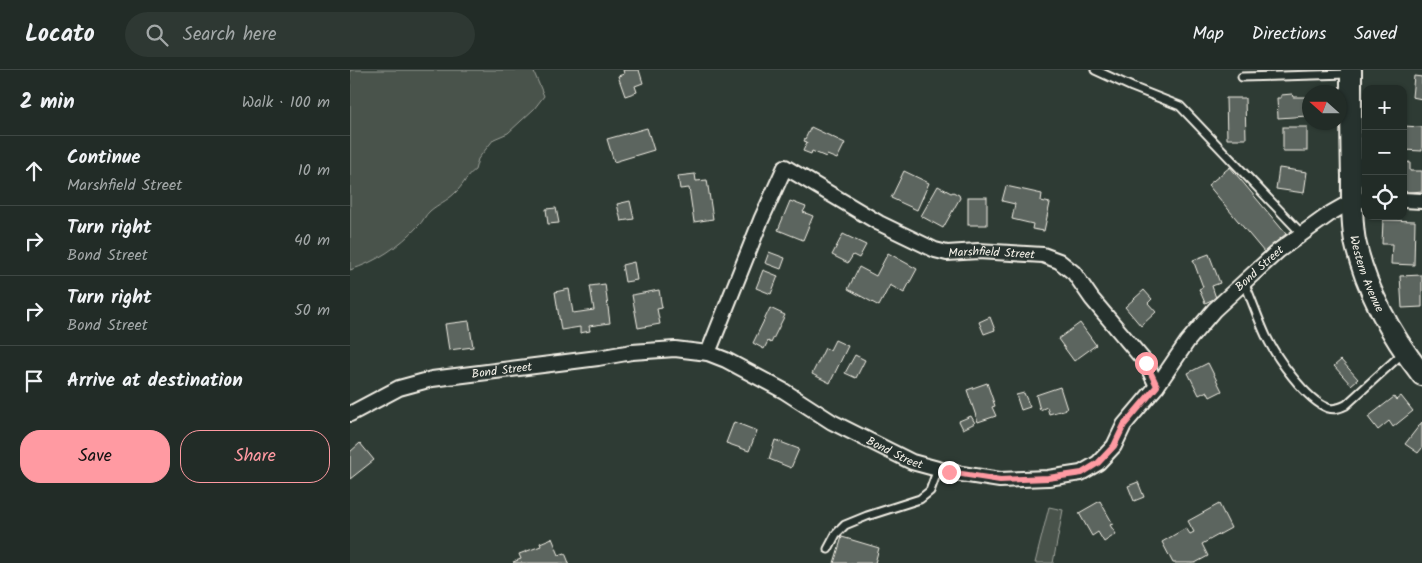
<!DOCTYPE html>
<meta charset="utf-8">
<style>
:root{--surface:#222c27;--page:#2e3833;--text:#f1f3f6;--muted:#a2a7a7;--line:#3f4844;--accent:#ff9aa2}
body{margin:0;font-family:Kalam,sans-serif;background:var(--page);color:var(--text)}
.controls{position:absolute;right:15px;top:15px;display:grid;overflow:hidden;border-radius:10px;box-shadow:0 1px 4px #0004}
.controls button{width:45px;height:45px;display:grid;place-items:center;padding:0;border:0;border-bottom:1px solid var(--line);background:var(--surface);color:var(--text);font:25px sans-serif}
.compass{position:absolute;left:952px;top:15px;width:45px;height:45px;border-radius:50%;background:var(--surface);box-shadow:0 1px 4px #0004;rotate:291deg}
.stop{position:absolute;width:15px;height:15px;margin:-11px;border:4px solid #ff9aa2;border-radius:50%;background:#fff}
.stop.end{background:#ff9aa2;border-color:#fff;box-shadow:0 1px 5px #0008}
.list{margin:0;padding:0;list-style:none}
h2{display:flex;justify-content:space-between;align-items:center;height:65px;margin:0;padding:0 20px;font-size:21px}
h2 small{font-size:16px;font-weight:400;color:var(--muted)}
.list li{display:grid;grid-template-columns:32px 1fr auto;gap:15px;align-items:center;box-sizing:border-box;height:70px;padding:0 20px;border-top:1px solid var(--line)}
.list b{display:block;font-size:19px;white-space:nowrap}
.list p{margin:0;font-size:16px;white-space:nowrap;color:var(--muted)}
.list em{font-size:16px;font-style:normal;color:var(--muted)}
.actions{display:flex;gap:10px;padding:15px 20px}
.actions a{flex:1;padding:11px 0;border:1px solid var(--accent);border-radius:20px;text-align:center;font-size:18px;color:var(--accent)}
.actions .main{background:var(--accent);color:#111}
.icon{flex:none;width:28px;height:28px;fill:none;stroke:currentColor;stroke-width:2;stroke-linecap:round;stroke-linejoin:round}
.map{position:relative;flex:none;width:1072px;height:493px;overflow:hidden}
header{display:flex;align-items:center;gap:30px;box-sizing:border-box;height:70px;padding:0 25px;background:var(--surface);border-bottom:1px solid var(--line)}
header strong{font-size:24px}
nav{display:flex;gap:28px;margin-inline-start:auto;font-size:18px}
.search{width:350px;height:45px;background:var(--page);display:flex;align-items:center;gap:12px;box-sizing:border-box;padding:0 18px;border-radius:28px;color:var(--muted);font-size:19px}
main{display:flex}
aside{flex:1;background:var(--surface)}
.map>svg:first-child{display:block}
.green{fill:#48524c;stroke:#9ea29a}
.building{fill:#5c655e;stroke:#f4f1e8}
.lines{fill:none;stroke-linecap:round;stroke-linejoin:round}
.service-casing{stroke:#f4f1e8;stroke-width:11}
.minor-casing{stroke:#f4f1e8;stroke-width:18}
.secondary-casing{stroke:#f4f1e8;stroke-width:24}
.service{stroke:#26332d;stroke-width:7}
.minor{stroke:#26332d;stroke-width:14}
.secondary{stroke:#26332d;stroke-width:20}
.route{stroke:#ff9aa2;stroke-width:6}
.labels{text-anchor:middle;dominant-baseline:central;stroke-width:4.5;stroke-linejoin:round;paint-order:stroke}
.street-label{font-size:12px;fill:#f4f1e8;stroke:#26332d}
</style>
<header>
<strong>Locato</strong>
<div class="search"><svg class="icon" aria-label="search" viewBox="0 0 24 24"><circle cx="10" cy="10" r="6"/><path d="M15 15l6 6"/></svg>Search here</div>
<nav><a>Map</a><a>Directions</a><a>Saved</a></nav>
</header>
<main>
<aside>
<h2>2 min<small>Walk · 100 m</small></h2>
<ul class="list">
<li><svg class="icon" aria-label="ahead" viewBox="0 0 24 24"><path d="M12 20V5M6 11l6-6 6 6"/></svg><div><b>Continue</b><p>Marshfield Street</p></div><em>10 m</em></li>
<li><svg class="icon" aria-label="right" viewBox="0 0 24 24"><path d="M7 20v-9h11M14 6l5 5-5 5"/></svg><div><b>Turn right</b><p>Bond Street</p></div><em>40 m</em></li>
<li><svg class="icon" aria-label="right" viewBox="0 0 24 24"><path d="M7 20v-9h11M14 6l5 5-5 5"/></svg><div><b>Turn right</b><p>Bond Street</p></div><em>50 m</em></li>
<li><svg class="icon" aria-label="arrive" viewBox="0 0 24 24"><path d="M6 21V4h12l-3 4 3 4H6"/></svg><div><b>Arrive at destination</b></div></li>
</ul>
<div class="actions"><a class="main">Save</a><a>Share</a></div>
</aside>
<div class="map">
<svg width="1072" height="493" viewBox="0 0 1072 493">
<rect width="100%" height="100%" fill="#2e3b34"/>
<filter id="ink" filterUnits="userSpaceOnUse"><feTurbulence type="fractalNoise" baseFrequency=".02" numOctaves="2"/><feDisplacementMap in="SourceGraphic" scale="10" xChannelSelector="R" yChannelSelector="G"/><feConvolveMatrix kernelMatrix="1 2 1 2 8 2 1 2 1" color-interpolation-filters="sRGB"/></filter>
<g filter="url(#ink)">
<g class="green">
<path d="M0,0H183L194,26L184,39L158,63L144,69L128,89L125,100C117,105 113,116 105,123C97,131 88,134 80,141C75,145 73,152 68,156C50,176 26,192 0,200Z"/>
<polygon points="699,437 713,440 703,493 685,493"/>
</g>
<g class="building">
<polygon points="273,0 289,0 293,13 285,16 287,22 275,26 268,6 274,4"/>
<polygon points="1064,6 1072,7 1072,29 1062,27"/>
<polygon points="942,24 943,27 956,27 958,46 928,48 927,28 931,28 931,25"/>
<polygon points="876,28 895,28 896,69 877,69"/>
<polygon points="1053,56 1072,57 1072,81 1053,80"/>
<polygon points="461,57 495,73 487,89 477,85 476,87 462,81 461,84 453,81 457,72 454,71"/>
<rect x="933" y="57" width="24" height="24"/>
<polygon points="297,58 304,80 264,92 257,69"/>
<polygon points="1060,92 1060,101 1072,101 1072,121 1053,123 1053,93"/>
<polygon points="880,97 936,164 914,182 858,115"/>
<polygon points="929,98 957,102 954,123 926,119"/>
<polygon points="554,101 579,113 567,140 541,128"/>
<polygon points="345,104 346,111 357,110 363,149 344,152 339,118 330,119 328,106"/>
<polygon points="588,116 601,123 603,122 609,125 610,128 593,158 571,146"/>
<polygon points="656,116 692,124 691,131 700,133 694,161 682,159 683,154 662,149 665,134 652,131"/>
<rect x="618" y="127" width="19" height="28"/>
<polygon points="280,131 284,149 271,151 267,134"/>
<polygon points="440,131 456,137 453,142 463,146 453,170 428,160"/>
<polygon points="206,138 209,153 198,154 196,139"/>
<polygon points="1033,150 1065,151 1064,195 1041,194 1042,174 1032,174"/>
<polygon points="493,164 516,175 509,188 503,185 498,193 482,185"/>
<polygon points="419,182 435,188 431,199 415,193"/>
<polygon points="538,183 567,199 554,223 540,215 529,236 498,219 509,197 526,206"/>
<polygon points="859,184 870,213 862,216 866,228 855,233 849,219 853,217 843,190"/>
<polygon points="284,192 287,210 275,212 272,195"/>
<polygon points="413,200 428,206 421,224 406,218"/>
<polygon points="1072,205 1072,237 1052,238 1050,206"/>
<polygon points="255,214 260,253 239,256 240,261 230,263 230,257 211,260 205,222 219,219 223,243 244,240 240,216"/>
<polygon points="309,220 312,238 307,239 310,254 288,258 282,225"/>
<polygon points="794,220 802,229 798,233 806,242 791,256 775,237"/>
<polygon points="420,238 435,245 421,273 418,271 414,279 403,273"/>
<polygon points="640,247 645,260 634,264 629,252"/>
<polygon points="119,251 123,277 99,280 95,254"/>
<polygon points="730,253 746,275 724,291 708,269"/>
<polygon points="485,270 498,276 480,313 462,304 475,278 480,280"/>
<polygon points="505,285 515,290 506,308 495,303"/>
<polygon points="991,290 1008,309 1001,315 984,296"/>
<polygon points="858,293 872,321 860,327 857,321 849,325 838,303"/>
<polygon points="637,313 645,336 642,337 646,346 628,352 617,320"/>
<polygon points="710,317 717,339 699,344 697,337 690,340 686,325"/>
<polygon points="674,323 680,337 671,340 666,325"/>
<polygon points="1051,326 1063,341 1043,357 1039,351 1028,360 1018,347 1044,327 1046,330"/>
<polygon points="621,346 625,353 613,359 609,351"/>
<polygon points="384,352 407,361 399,381 376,373"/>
<polygon points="1072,352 1072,378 1068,383 1055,374"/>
<polygon points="425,370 449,379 441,398 419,389"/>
<polygon points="10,373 24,390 0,409 0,382"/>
<polygon points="788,412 794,427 784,431 778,416"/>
<polygon points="750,431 763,454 760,455 766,464 754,472 748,462 742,466 729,443"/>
<polygon points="869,434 881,458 852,474 858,486 845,493 823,493 812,472 836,458 840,464 844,462 838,451"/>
<polygon points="492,467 529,478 525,493 484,493"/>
<polygon points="202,468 209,485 215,483 219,493 164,493 163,492 171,489 169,484 191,476 190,473"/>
</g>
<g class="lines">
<g class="service-casing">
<g id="service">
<polyline points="745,0 782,17 830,36 952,164"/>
<polyline points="892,7 998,4"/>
<path d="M894,212C902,230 908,249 916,266C926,287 956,330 978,338C985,340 990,338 996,335L1054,282"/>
<polyline points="478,479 486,464 495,455 517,446 570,429 580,421 588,399"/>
</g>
</g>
<g class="minor-casing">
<g id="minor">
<polyline points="1053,130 1072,131"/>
<path id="s1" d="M358,283L411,150L435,97L529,153L585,180L597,183L628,181L693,185L709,191L724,203L742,229L796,293L807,316"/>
<path id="s2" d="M0,344L49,318L82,309L248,288L282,282L325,279L358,283L376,290L434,321L482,352L562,392L599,402L650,410L698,408L731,403L748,393L764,376L774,355L807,316L837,272L864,240L891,215L928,181L981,143L1002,131L1016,130"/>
</g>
</g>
<g class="secondary-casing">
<g id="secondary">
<path id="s3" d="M1001,0C1001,35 1001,71 1002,106C1002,128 1001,149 1005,171C1016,221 1041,265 1072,305"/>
</g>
</g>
<use href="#service" class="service"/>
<use href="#minor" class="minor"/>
<use href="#secondary" class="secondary"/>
</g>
</g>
<g class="lines" filter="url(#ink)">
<polyline class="route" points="599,402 650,410 698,408 732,403 748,393 764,376 774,355 807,316 796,293"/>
</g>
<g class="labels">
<g class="street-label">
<text stroke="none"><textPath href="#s1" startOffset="430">Marshfield Street</textPath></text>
<text stroke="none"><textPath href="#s2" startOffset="1045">Bond Street</textPath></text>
<text stroke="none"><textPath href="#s3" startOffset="206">Western Avenue</textPath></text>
<text stroke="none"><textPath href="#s2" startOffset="160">Bond Street</textPath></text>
<text stroke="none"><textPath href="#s2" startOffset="580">Bond Street</textPath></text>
</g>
</g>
</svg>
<div class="controls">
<button>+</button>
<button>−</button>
<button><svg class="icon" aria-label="locate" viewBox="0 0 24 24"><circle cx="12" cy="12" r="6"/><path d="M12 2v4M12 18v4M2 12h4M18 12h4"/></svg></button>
</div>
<svg class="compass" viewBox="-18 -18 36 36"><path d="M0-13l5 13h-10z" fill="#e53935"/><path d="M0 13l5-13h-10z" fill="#a2a7a7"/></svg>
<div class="stop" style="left:796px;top:293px"></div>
<div class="stop end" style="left:599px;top:402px"></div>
</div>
</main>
